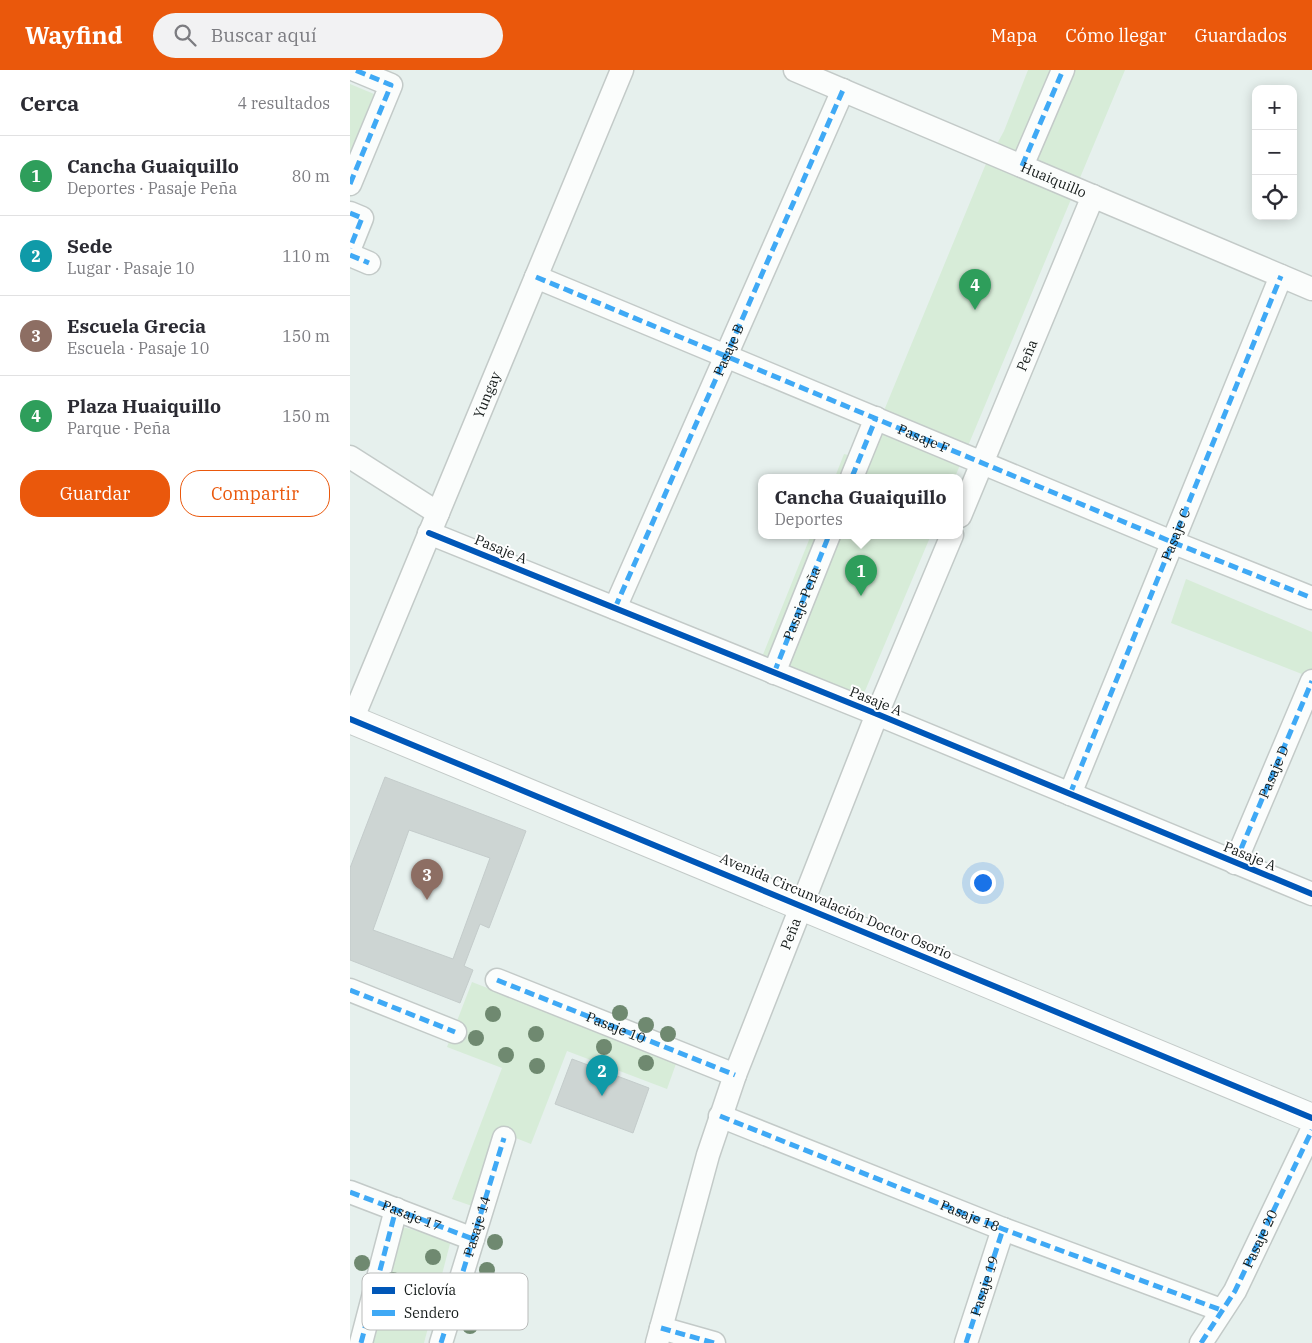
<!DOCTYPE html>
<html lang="es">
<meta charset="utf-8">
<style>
:root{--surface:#fff;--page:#f2f2f3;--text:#2b2b33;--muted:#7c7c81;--line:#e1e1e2;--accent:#ea580c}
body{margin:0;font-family:"IBM Plex Serif",serif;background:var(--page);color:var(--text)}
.controls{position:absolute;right:15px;top:15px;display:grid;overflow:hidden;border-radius:10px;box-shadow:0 2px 12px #0003}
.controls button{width:45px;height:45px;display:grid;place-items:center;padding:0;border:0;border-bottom:1px solid var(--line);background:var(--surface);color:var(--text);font:25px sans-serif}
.you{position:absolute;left:632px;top:812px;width:18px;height:18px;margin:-12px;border:4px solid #fff;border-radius:50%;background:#1a73e8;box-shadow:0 0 0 8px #1a73e833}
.badge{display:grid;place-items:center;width:32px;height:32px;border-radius:50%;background:var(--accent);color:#fff;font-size:16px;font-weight:700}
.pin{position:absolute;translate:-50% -41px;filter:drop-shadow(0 1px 2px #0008)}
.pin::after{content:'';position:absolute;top:26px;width:18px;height:15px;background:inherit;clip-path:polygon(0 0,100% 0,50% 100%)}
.popup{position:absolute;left:408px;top:404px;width:205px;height:65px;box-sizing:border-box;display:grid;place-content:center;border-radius:10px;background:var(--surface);filter:drop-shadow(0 1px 4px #0005);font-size:16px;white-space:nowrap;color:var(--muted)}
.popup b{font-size:19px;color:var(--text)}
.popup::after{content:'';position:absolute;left:50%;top:100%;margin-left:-10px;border:10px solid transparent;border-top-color:var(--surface)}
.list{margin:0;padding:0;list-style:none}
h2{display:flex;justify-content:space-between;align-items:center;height:65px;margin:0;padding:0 20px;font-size:21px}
h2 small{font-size:16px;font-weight:400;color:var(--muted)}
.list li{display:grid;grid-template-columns:32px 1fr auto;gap:15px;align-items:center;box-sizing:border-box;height:80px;padding:0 20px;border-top:1px solid var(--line)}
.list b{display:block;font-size:19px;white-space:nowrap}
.list p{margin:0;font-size:16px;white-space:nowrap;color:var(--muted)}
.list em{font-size:16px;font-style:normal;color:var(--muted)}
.actions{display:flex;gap:10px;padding:15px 20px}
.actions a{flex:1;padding:11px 0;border:1px solid var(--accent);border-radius:20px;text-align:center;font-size:18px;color:var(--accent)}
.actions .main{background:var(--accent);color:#fff}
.icon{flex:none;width:28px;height:28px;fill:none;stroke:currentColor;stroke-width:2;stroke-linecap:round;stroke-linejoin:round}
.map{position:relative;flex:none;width:962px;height:1273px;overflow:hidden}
header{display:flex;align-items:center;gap:30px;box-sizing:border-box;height:70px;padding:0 25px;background:var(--accent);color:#fff}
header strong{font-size:24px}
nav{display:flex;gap:28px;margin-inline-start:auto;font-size:18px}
.search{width:350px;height:45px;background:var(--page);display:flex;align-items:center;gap:12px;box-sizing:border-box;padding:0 18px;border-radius:28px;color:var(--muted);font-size:19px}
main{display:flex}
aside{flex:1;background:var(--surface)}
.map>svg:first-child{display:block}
.green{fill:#d7ecd8}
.building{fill:#cdd5d3;stroke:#c4cccb;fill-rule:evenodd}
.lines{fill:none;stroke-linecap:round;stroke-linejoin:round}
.minor-casing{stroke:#c3cac8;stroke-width:25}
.secondary-casing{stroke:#c3cac8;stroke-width:30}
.minor{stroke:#fbfdfc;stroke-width:22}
.secondary{stroke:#fbfdfc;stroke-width:28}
.quiet{stroke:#3fa9f5;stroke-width:5;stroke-dasharray:10 5;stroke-linecap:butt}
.cycleway-casing{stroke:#fff;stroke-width:9}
.cycleway{stroke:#0057b8;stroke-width:6}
.tree{fill:#6f8970}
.labels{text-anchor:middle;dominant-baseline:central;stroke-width:4;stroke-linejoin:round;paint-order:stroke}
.street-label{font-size:14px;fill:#151b1a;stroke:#fff}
.key{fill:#fff;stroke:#b9bbba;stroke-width:1}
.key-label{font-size:14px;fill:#151b1a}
</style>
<header>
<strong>Wayfind</strong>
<div class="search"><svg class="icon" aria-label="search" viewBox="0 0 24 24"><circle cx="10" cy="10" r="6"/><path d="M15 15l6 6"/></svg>Buscar aquí</div>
<nav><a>Mapa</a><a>Cómo llegar</a><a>Guardados</a></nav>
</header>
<main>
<aside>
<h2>Cerca<small>4 resultados</small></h2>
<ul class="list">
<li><span class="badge" style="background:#2e9e5b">1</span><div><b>Cancha Guaiquillo</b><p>Deportes · Pasaje Peña</p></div><em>80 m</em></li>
<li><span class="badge" style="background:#0f9aa8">2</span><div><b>Sede</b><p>Lugar · Pasaje 10</p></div><em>110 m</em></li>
<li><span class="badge" style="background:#8d6e63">3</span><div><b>Escuela Grecia</b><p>Escuela · Pasaje 10</p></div><em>150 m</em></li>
<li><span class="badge" style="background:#2e9e5b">4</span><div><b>Plaza Huaiquillo</b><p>Parque · Peña</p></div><em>150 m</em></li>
</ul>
<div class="actions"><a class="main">Guardar</a><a>Compartir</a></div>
</aside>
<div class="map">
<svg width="962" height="1273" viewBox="0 0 962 1273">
<rect width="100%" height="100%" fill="#e6f0ed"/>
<g class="green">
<polygon points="678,0 775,0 605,407 485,407 494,384 514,389 635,96 654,61"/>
<polygon points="0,14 24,24 0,83"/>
<polygon points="461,465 581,465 512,628 410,592"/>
<polygon points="836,509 962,562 962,608 821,553"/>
<polygon points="122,912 327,991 317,1019 217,981 181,1074 150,1062 122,1136 102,1129 152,998 97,977"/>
<polygon points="53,1157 101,1170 74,1273 23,1273"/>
</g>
<g class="building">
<path d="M35,707L176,761L139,858L130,854L114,896L123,900L110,933L0,890V798ZM59,760L140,788L103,889L23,860Z"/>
<polygon points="222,989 299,1018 283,1063 205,1034"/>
</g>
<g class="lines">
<g class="minor-casing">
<g id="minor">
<path id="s1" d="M445,0L962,219"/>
<polyline points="672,96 713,0"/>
<polyline points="0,114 41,15 5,0"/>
<polyline points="0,143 12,148 0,178"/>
<polyline points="0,185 19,193"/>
<polyline points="186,207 822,472 962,528"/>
<polyline points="0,387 88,443"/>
<polyline points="502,407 526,348"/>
<path id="s2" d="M610,446L743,126"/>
<polyline points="79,463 527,644 962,824"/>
<path id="s3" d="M265,538L493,20"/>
<path id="s4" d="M424,603L479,465"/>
<path id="s5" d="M2,650L272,0"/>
<polyline points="720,724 931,206"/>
<polyline points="885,793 962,611"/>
<polyline points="147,910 385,1005"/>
<polyline points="0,920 105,962"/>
<path id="s6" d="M370,1046L653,1159L871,1240"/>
<polyline points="0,1122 123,1169"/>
<polyline points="311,1258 364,1273"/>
<polyline points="11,1273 46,1139"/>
<path id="s7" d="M91,1273L154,1068"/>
<path id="s8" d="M307,1273L358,1085L385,1005L527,644L602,465"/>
<polyline points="616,1273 653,1159"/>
<path id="s9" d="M851,1273L885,1221L962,1060"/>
</g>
</g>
<g class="secondary-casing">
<polyline id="secondary" points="0,649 962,1048"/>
</g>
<use href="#minor" class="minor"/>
<use href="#secondary" class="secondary"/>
<g class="quiet">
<polyline points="672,96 713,0"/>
<polyline points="0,114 41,15 5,0"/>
<polyline points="0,143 12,148 0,178"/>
<polyline points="0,185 19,193"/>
<path id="s10" d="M186,207L822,472L962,528"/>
<polyline points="502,407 526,348"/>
<polyline points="265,538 493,20"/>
<polyline points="424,603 479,465"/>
<path id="s11" d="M720,724L931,206"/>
<path id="s12" d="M885,793L962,611"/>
<path id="s13" d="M147,910L385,1005"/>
<polyline points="0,920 105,962"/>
<polyline points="370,1046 653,1159 871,1240"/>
<path id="s14" d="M0,1122L123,1169"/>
<polyline points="311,1258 364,1273"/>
<polyline points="11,1273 46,1139"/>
<polyline points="91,1273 154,1068"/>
<path id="s15" d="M616,1273L653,1159"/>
<polyline points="851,1273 885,1221 962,1060"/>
</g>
<g class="cycleway-casing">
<g id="cycleway">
<polyline points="79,463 527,644 962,824"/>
<polyline points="0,649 962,1048"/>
</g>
</g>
<use href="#cycleway" class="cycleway"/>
</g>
<g class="tree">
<circle cx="270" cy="943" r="8"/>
<circle cx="143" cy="944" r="8"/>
<circle cx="296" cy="955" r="8"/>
<circle cx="186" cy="964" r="8"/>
<circle cx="318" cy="964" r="8"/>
<circle cx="126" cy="968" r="8"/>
<circle cx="254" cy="977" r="8"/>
<circle cx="156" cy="985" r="8"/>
<circle cx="296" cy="993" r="8"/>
<circle cx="187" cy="996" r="8"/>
<circle cx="145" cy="1172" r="8"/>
<circle cx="83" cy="1187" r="8"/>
<circle cx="12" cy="1193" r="8"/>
<circle cx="137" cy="1200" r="8"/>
<circle cx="43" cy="1210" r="8"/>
<circle cx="75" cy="1215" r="8"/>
<circle cx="67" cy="1242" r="8"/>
<circle cx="120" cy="1256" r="8"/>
</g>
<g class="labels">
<g class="street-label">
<text stroke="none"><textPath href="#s1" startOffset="281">Huaiquillo</textPath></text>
<text stroke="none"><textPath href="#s3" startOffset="282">Pasaje B</textPath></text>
<text stroke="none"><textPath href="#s2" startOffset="174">Peña</textPath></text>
<text stroke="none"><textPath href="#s5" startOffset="352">Yungay</textPath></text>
<text stroke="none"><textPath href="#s10" startOffset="420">Pasaje F</textPath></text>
<text stroke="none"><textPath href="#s11" startOffset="280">Pasaje C</textPath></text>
<text transform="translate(151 479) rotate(22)">Pasaje A</text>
<text stroke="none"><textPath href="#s4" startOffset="75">Pasaje Peña</textPath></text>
<text transform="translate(526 631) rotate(22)">Pasaje A</text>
<text stroke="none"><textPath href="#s12" startOffset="99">Pasaje D</textPath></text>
<text transform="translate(900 786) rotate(22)">Pasaje A</text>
<text transform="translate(486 836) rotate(23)">Avenida Circunvalación Doctor Osorio</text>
<text stroke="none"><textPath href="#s8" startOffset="431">Peña</textPath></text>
<text stroke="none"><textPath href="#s13" startOffset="128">Pasaje 10</textPath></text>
<text stroke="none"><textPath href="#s14" startOffset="66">Pasaje 17</textPath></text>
<text stroke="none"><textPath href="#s6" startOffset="269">Pasaje 18</textPath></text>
<text stroke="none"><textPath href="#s7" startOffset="122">Pasaje 14</textPath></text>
<text stroke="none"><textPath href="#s9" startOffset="120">Pasaje 20</textPath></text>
<text stroke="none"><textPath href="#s15" startOffset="60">Pasaje 19</textPath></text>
</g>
</g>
<rect x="12" y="1203" width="166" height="57" rx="8" class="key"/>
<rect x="22" y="1217" width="23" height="7" fill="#0057b8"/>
<rect x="22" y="1240" width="23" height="6" fill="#3fa9f5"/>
<g class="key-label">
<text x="54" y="1225">Ciclovía</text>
<text x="54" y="1248">Sendero</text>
</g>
</svg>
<div class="controls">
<button>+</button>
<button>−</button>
<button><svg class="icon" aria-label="locate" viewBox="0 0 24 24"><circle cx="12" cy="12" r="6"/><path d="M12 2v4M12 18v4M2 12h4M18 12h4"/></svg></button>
</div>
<div class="you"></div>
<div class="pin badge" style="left:511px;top:526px;background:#2e9e5b">1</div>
<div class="popup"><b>Cancha Guaiquillo</b>Deportes</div>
<div class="pin badge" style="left:252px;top:1026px;background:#0f9aa8">2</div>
<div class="pin badge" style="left:77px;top:830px;background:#8d6e63">3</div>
<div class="pin badge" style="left:625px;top:240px;background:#2e9e5b">4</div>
</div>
</main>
